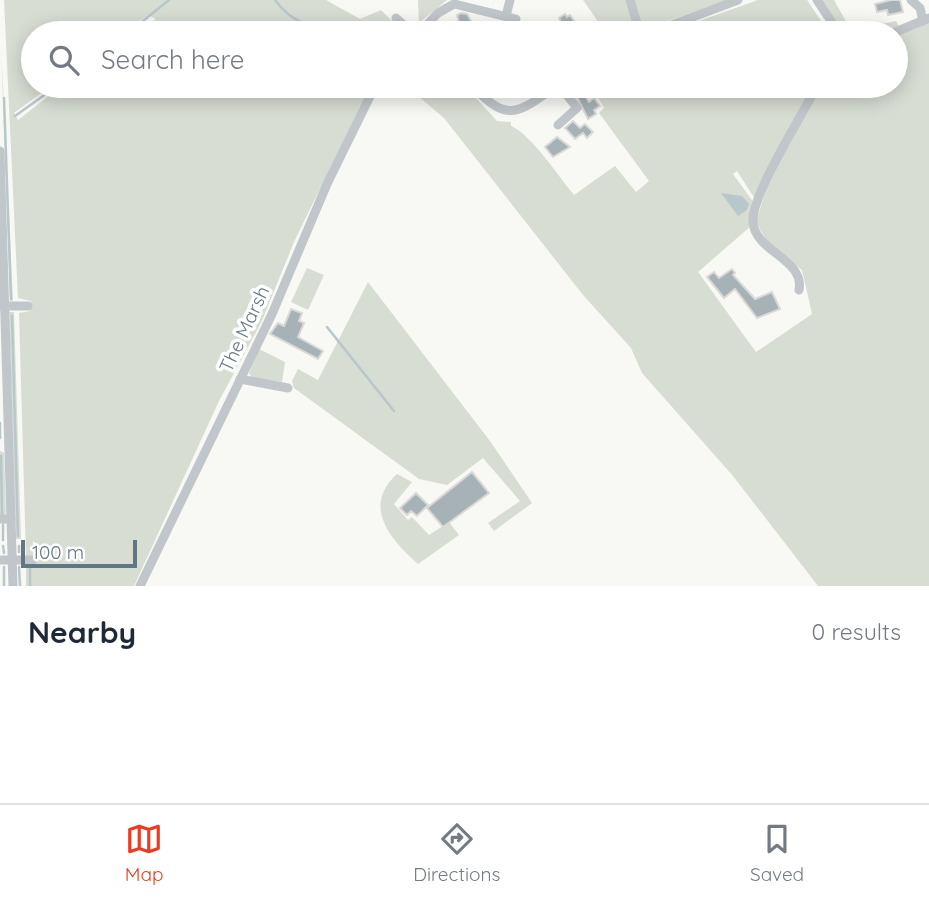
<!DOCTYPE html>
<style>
:root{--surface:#fff;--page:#f6f6f7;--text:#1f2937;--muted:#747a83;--line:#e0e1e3;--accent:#ee3b1f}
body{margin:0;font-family:Quicksand,sans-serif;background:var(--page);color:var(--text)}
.scale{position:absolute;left:21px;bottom:18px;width:116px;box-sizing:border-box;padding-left:7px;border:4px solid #617782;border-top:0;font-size:19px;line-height:24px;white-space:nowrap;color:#617782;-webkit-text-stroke:5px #fff;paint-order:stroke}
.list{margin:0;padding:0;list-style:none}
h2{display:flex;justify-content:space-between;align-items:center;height:91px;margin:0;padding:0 28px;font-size:30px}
h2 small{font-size:23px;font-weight:400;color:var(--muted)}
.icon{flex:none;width:38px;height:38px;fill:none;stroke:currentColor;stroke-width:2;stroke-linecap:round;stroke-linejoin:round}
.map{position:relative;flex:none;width:929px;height:586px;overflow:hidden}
.search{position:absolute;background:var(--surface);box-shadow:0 4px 18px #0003;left:21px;right:21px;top:21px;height:77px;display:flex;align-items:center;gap:18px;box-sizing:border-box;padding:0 24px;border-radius:38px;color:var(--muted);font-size:26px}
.sheet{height:217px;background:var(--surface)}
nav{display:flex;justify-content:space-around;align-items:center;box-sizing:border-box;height:98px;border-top:2px solid var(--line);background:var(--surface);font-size:19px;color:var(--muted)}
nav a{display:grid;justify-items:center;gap:4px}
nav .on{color:var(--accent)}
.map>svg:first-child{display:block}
.green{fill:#d8ddd4}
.water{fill:#b7c7ca}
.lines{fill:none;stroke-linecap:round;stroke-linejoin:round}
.stream{stroke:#b7c7ca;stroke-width:2.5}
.building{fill:#a7b2b7;stroke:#dad9d7;stroke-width:2}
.minor{stroke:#c0c6c9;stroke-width:9}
.labels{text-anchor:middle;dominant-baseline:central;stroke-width:7;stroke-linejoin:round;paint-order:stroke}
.street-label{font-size:19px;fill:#617782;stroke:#fff}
</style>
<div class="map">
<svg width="929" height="586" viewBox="0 0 929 586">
<rect width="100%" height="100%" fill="#f8f8f5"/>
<g class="green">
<polygon points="4,0 326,0 360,19 381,10 396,25 394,33 135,33 156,19 148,15 122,33 33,33 33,86 51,86 14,113 18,120 61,86 370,86 294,242 261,323 219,401 134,586 26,586 26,564 35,564 36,556 26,556 19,313 30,311 31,301 18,298"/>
<polygon points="418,0 447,0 419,23"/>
<polygon points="583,0 627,0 636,29 627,33 606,33"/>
<polygon points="633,0 727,0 642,30"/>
<polygon points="758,0 807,0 829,33 665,33"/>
<polygon points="821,0 834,0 847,23 857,29 896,21 899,27 883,33 844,33"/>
<path d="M929,21V586H818L733,476L642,373L631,348L583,295L444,118L406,86H465L497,121L511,122V126C531,134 559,177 574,195L615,166L636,192L649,181L599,113L604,108L595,92L601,86H815L755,199L737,171L733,174L754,203L751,226L698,272L756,352L812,314L802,270L770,247L756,222L768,183L820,86H896V35Z"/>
<polygon points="1,45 13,301 10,301"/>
<polygon points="307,268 324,275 308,310 291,302"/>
<polygon points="368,282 490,441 532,503 494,531 488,523 520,501 483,458 447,485 419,479 294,388 292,381 298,369 318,380"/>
<polygon points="9,312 14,312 21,539 16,539"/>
<polygon points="259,349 285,362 282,382 252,378 249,373"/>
<polygon points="0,451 4,453 6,517 0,517"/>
<path d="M397,474L412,482L394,504L408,520L412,517L429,535L449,522L459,535L418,564C389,538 362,506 397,474Z"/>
</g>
<polygon class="water" points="721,193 742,196 749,204 747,210 738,216"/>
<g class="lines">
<g class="stream">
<path d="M275,0C294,26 315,27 345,33"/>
<polyline points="128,33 169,0"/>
<polyline points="369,33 377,25 387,23 395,29"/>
<polyline points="4,98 11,299"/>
<polyline points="15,116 57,86"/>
<polyline points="12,316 18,536"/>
<polyline points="327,327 394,411"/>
<polyline points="0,423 0,438"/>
<polyline points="1,456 2,515"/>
<polyline points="3,523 3,540"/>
<polyline points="3,546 4,553"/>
<polyline points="19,546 19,552"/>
<polyline points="4,567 4,586"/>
<polyline points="19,567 20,586"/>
<polyline points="30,569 30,586"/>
</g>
</g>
<g class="building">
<polygon points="891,0 900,0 903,12 888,15 887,10 877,12 875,4"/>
<polygon points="461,13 467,14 478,33 469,30 462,33 457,15"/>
<polygon points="565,14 567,17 570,15 582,33 549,33 557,29 555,26 561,22 559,18"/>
<polygon points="582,91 589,102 594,98 600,106 594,110 596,114 588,119 576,95"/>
<polygon points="573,121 580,128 585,124 593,132 587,138 583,133 575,139 565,128"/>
<polygon points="557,137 570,147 553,157 545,147"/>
<polygon points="732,269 735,273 733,275 755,299 772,292 780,309 757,318 735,289 724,298 707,277 714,272 719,278"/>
<polygon points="291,309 302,313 299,321 304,323 298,337 323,351 318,359 270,334 278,323 284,326"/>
<polygon points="472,472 489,493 443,527 427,508"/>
<polygon points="416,493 428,505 417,516 411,511 407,515 400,508"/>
</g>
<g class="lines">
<g class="minor">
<polyline points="630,0 640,33"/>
<polyline points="817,0 839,33"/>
<polyline points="911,0 920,8 923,21"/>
<polyline points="506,16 510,0"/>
<polyline points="396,18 405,26 407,33"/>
<polyline points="419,33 438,13 454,4 516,19"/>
<polyline points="650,33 738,0"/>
<polyline points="893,33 929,18"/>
<path d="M473,86C507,124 519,113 556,86"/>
<polyline points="558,125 577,108 560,86"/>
<polyline points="0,151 13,586"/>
<path d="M799,290C805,259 755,252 753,222C751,195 803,114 817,86"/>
<polyline points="0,306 28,306"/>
<polyline points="240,379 288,388"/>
<polyline points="0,519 11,519"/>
<polyline points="0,560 33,560"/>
<polyline points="140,586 272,314 327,184 375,86"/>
</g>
</g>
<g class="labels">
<g class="street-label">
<text transform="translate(244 329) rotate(-65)">The Marsh</text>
</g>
</g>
</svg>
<div class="scale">100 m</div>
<div class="search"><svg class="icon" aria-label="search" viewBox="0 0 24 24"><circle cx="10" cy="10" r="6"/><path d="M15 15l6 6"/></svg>Search here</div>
</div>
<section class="sheet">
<h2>Nearby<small>0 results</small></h2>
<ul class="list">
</ul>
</section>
<nav>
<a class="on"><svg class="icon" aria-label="map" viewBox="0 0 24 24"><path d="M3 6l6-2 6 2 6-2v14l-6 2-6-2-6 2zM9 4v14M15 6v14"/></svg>Map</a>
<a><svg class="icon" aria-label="directions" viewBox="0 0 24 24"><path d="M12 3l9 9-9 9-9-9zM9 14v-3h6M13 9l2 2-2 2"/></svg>Directions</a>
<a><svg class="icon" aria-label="saved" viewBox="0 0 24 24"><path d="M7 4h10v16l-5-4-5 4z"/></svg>Saved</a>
</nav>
